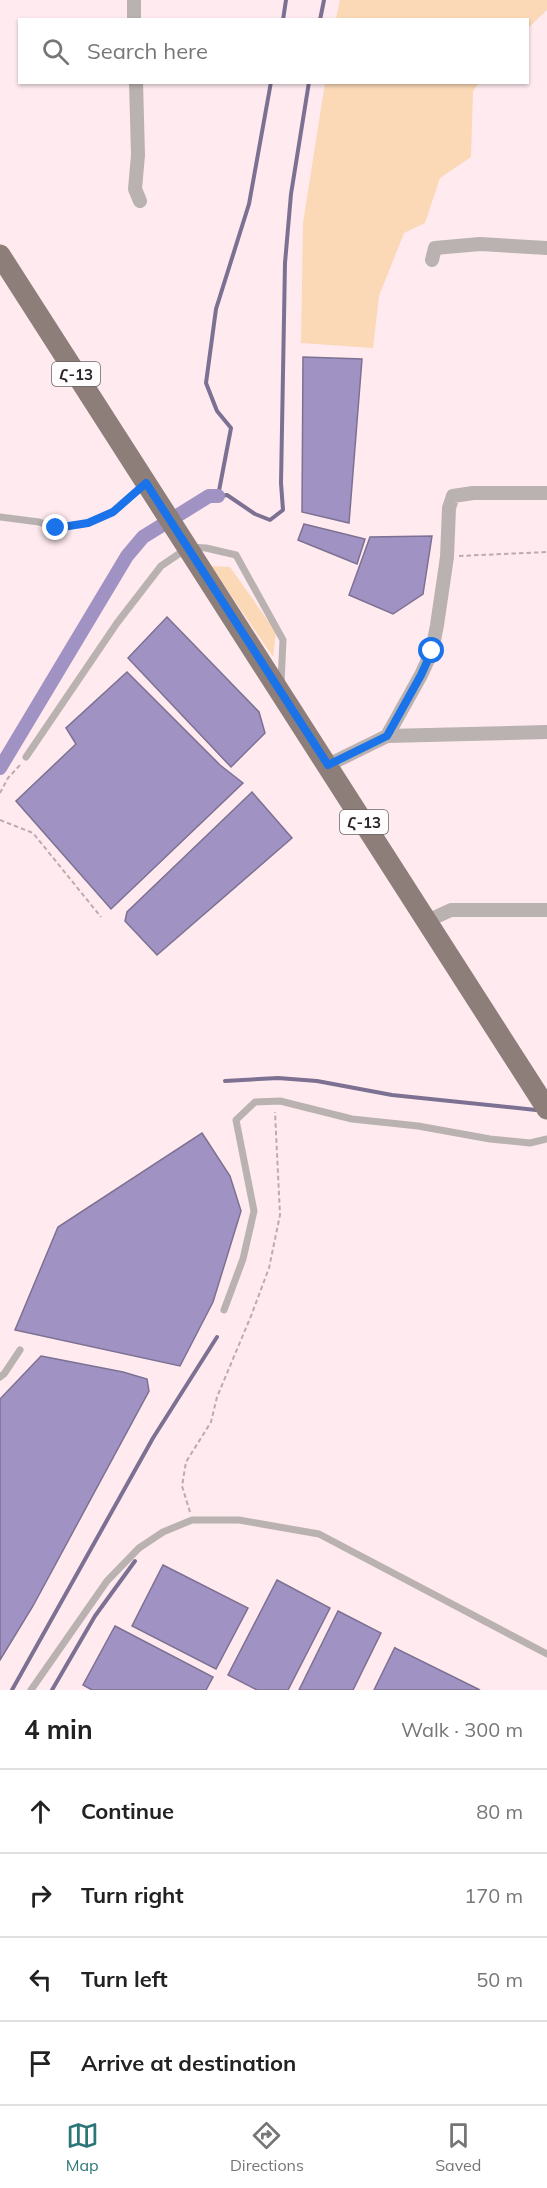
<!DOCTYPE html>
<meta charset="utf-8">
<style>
:root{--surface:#fff;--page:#f6f6f6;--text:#222;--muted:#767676;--line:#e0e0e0;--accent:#2c767a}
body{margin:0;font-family:Mulish,"Noto Sans Armenian",sans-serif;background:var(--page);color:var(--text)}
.stop{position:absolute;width:18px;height:18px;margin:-14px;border:4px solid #1a73e8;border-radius:50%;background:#fff}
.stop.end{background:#1a73e8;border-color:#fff;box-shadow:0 2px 6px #0008}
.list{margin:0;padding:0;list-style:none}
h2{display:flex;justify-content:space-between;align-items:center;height:78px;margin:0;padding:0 24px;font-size:26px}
h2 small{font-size:20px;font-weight:400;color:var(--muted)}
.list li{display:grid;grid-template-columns:39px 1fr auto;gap:18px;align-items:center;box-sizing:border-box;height:84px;padding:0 24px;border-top:2px solid var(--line)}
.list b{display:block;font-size:22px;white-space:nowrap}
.list em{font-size:20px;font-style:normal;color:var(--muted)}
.icon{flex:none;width:33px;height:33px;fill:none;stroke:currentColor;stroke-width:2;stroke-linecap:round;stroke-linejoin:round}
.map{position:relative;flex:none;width:547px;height:1690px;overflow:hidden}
.search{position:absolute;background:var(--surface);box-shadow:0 2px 4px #0004;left:18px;right:18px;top:18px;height:66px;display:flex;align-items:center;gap:15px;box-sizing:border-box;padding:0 21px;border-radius:0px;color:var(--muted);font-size:22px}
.sheet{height:414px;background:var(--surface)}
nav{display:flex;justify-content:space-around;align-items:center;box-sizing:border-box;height:84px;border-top:2px solid var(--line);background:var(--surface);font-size:16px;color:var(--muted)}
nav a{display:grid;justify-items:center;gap:3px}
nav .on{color:var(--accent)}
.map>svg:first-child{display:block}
.green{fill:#fbd9b6}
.water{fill:#a092c2;stroke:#7d7193;stroke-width:1.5}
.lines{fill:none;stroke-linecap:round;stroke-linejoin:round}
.stream{stroke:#7d7193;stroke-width:4}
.canal{stroke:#a092c2;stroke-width:14}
.path{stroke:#bbabaf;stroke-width:2;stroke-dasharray:4.5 3;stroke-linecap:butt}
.service{stroke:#bab2b0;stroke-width:7}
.minor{stroke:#bab2b0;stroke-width:14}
.primary{stroke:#8d7e7a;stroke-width:21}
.route{stroke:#1a73e8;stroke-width:8}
.labels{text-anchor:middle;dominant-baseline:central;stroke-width:4.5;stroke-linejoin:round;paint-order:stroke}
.shield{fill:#fdfdfd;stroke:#6b6566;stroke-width:1.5}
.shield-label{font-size:15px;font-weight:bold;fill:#2c2426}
</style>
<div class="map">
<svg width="547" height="1690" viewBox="0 0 547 1690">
<rect width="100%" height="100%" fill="#feeaef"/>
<g class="green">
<polygon points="340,0 547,0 547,10 528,28 528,20 336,19"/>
<polygon points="325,83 479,83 473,91 471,157 440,178 425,223 404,233 379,296 373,348 301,343 303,223"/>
<polygon points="211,566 230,567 276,632 273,657"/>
</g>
<g class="water">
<polygon points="303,357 362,359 349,523 302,512"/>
<polygon points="304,524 365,539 357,564 298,540"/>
<polygon points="432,536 423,594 393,614 349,595 370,537"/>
<polygon points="167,617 259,712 265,733 231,767 128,658"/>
<polygon points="127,672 220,765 243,783 111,909 16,801 76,744 66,728"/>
<polygon points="252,792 292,838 157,955 125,921 127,912"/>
<polygon points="202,1133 230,1176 241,1211 213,1302 180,1366 15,1330 58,1227"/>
<polygon points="41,1356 123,1372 147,1379 149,1391 33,1606 0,1660 0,1399"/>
<polygon points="163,1565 248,1608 216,1669 132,1626"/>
<polygon points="277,1580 330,1608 288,1690 257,1690 228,1675"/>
<polygon points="338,1611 381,1633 353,1690 299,1690"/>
<polygon points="115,1626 213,1677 206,1690 92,1690 83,1685"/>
<polygon points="395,1647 395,1648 480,1690 374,1690"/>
</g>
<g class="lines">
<g class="stream">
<polyline points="283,20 286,0"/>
<polyline points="320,20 324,0"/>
<polyline points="271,82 249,204 216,309 206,383 217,411 231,428 218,496 227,495 255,514 270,520 283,510 281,483 285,263 291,194 309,82"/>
<polyline points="225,1081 278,1078 317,1081 392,1095 536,1110"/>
<polyline points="12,1690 153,1438 217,1337"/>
<polyline points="52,1690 95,1616 135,1561"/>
</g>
<polyline class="canal" points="0,768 127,556 143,537 209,496 218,496"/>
<g class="path">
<polyline points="459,556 547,552"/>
<polyline points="0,793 8,778 21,764"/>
<polyline points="0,820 33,833 101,917"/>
<polyline points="190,1512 182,1486 186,1462 211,1422 217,1397 251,1316 269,1268 280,1215 275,1112"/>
</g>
<g class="service">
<polyline points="0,517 39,522 56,528 88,523 113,512 144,485"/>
<polyline points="26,757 117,623 161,566 189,547 206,548 236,555 283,640 281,683"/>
<polyline points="224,1310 243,1259 254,1211 236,1120 255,1102 280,1101 352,1119 418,1126 490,1139 530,1143 547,1139"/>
<polyline points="0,1377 4,1374 20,1350"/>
<polyline points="31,1690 107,1581 139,1548 163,1532 192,1520 239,1520 319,1534 547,1654"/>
</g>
<g class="minor">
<polyline points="134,0 134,20"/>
<polyline points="136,82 138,155 135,189 140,201"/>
<polyline points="432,260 435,248 480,244 547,248"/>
<polyline points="387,736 547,732"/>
<polyline points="328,765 387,736 421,675 432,651 437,625 447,557 449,508 453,496 473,493 547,493"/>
<polyline points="427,921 451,910 547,910"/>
</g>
<polyline class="primary" points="0,255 547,1109"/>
</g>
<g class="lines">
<polyline class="route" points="56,528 88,523 113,512 146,483 328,765 387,736 421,675 432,651"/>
</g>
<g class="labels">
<g class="shield">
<rect x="52" y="362" width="48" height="24" rx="4.5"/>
<rect x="340" y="810" width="48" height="24" rx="4.5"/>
</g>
<g class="shield-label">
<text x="76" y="374">Հ-13</text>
<text x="364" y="822">Հ-13</text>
</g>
</g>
</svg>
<div class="stop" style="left:432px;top:651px"></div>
<div class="stop end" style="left:56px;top:528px"></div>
<div class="search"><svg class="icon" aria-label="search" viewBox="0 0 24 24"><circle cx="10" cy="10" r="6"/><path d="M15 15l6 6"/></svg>Search here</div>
</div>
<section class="sheet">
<h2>4 min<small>Walk · 300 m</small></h2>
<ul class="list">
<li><svg class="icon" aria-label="ahead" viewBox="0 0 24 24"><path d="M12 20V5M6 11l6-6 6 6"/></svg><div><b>Continue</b></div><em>80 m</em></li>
<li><svg class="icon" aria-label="right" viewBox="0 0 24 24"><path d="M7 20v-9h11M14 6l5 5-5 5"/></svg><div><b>Turn right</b></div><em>170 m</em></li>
<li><svg class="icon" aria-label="left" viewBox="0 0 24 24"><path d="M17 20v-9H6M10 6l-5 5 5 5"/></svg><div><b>Turn left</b></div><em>50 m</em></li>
<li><svg class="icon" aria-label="arrive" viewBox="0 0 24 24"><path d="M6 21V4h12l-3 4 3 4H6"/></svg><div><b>Arrive at destination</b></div></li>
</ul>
</section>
<nav>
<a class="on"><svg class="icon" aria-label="map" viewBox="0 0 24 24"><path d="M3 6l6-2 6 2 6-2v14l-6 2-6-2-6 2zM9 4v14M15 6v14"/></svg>Map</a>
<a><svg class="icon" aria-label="directions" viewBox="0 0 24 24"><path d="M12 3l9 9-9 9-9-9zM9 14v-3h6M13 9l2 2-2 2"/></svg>Directions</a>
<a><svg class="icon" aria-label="saved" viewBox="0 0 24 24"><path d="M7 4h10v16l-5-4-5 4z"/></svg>Saved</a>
</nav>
